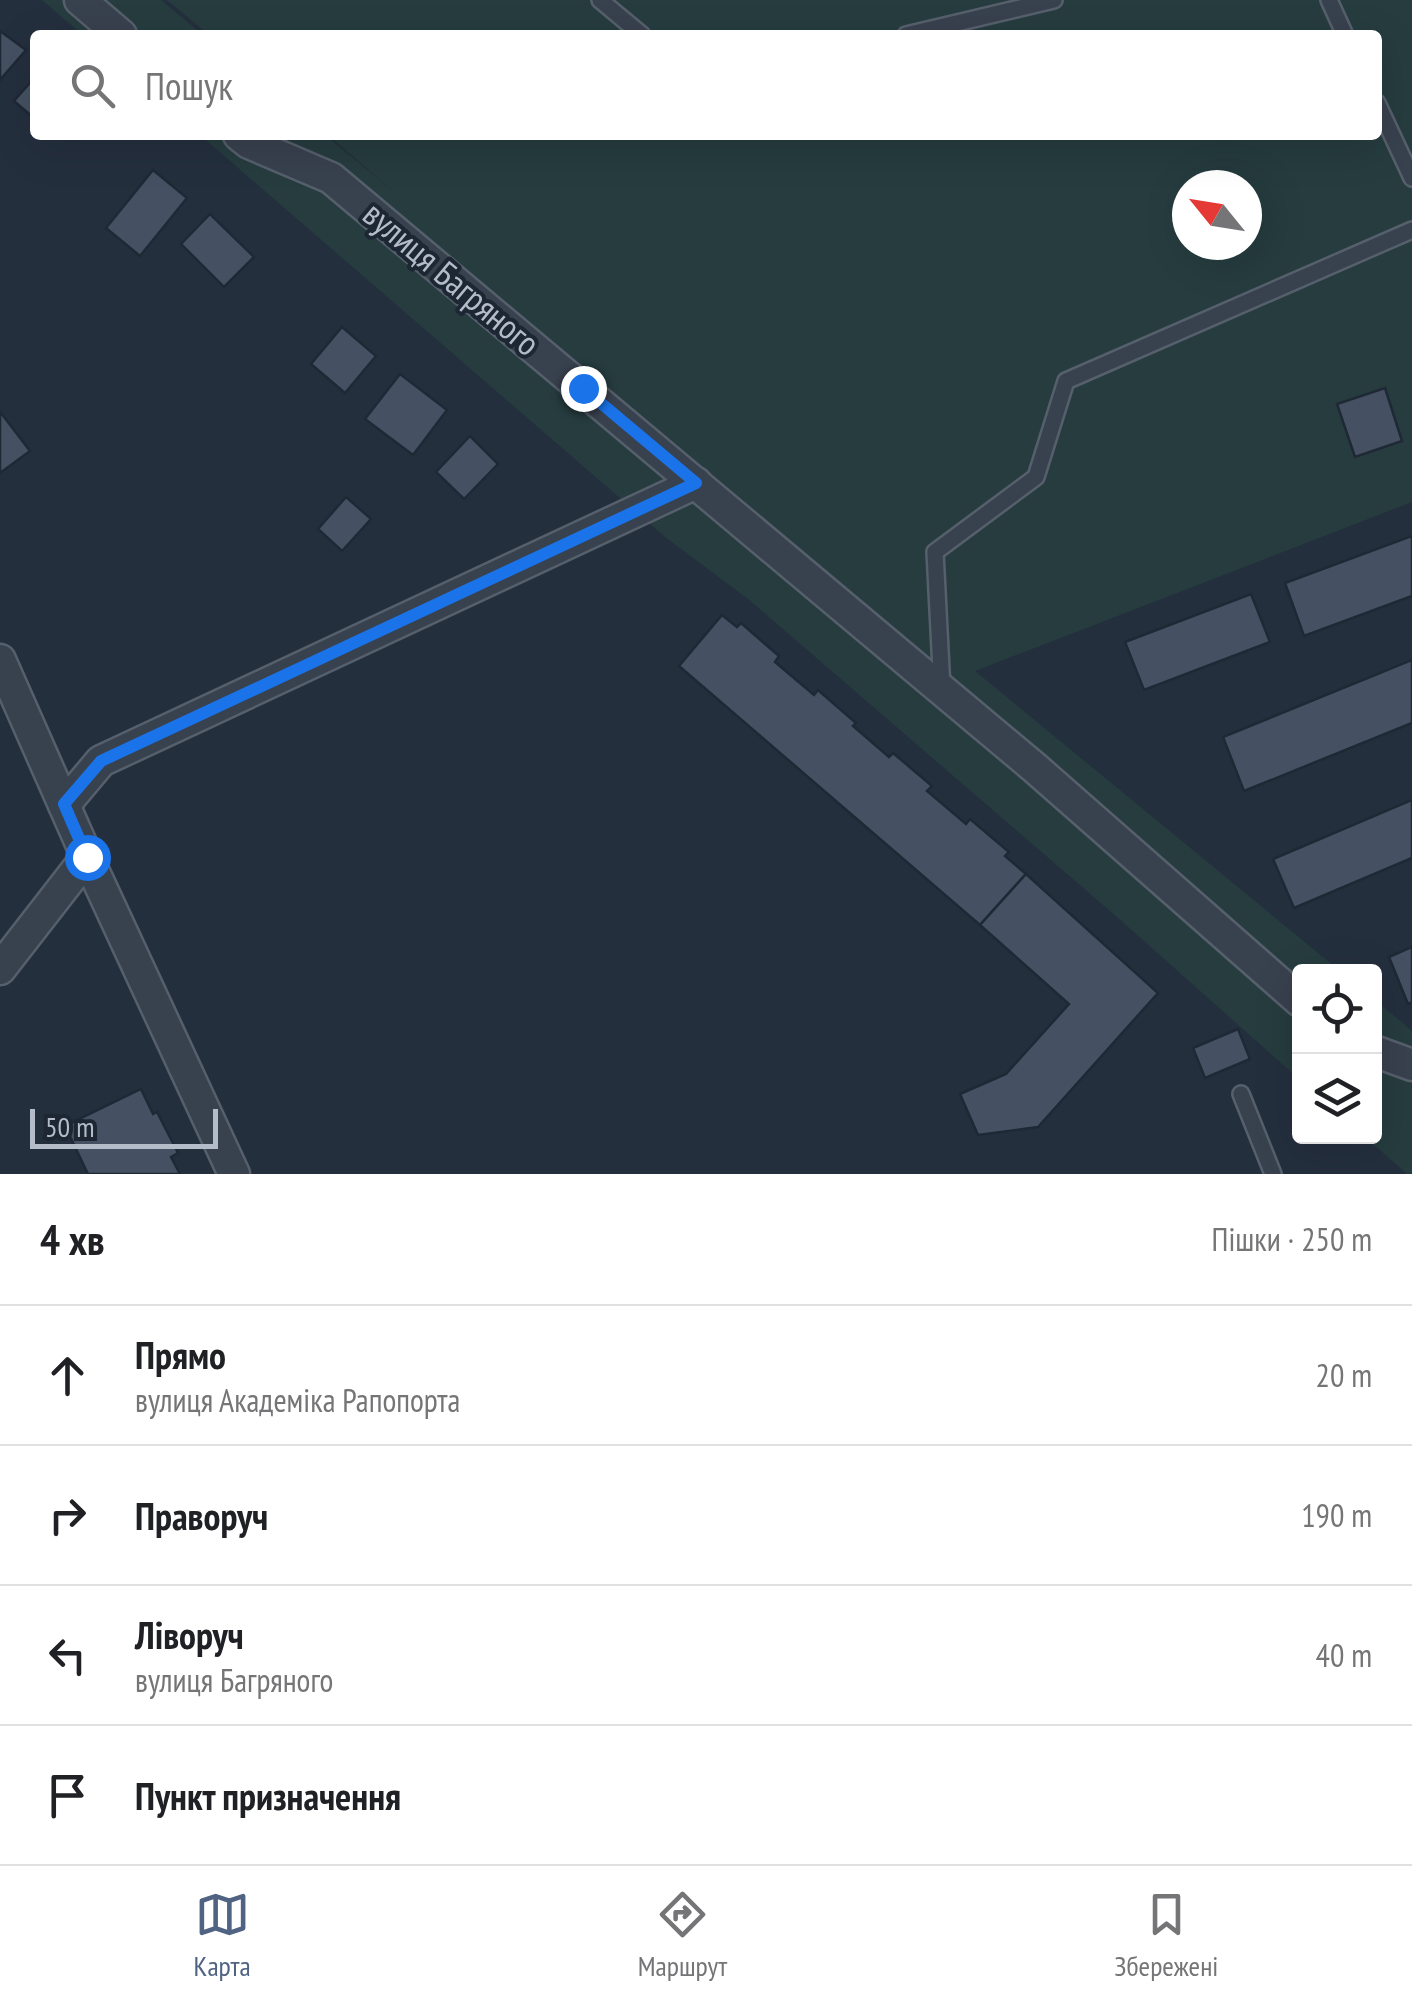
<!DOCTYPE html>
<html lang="uk">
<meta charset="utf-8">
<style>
:root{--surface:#fff;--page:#f2f2f2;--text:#202124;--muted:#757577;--line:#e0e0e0;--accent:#506383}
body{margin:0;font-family:"PT Sans Narrow",sans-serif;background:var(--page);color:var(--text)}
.controls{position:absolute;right:30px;bottom:30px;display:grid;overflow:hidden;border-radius:10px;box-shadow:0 10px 40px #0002}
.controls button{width:90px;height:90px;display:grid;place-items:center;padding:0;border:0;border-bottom:2px solid var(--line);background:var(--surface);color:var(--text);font:50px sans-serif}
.compass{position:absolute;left:1172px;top:170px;width:90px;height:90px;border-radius:50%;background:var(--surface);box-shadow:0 10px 40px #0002;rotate:300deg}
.scale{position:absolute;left:30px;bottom:25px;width:188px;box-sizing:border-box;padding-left:10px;border:5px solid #b4bcc9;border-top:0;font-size:28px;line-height:35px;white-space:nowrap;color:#b4bcc9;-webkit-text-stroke:8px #1d2633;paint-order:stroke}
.stop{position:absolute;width:30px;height:30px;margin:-22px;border:8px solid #1a73e8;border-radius:50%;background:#fff}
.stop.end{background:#1a73e8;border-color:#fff;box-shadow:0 2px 10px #0008}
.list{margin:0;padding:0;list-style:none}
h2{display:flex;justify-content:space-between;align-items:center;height:130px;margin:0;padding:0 40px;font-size:42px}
h2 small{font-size:32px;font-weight:400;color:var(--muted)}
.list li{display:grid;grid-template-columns:65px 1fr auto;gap:30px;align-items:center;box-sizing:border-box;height:140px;padding:0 40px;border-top:2px solid var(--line)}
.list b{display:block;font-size:38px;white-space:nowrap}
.list p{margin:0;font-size:32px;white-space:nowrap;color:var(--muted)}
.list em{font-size:32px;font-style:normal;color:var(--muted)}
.icon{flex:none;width:55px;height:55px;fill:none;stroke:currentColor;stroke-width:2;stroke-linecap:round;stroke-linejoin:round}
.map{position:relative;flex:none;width:1412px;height:1174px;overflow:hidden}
.search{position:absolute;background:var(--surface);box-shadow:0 10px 40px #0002;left:30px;right:30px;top:30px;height:110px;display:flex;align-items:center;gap:25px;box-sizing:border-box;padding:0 35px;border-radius:10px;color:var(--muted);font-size:38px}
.sheet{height:690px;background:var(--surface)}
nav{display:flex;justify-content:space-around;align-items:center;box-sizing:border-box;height:140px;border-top:2px solid var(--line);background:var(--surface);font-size:28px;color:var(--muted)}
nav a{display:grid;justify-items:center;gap:5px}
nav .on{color:var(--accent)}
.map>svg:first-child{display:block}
.green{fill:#263c3f;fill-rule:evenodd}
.building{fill:#455162;stroke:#1f2835;stroke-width:2.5}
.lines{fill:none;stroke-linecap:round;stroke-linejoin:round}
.service-casing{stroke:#565f6c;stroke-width:20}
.minor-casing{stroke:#565f6c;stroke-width:35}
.service{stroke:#38414e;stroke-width:15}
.minor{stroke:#38414e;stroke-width:30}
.route{stroke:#1a73e8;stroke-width:12}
.labels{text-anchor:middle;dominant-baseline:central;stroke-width:8;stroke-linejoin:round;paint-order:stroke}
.street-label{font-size:35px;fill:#b4bcc9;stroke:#1d2633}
</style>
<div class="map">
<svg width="1412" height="1174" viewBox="0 0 1412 1174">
<rect width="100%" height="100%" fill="#242f3e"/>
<g class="green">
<polygon points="42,0 161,0 203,35 83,35"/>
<path d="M167,0H1412V502L975,671L1340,971L1300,972L1299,1079L1117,917L748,599L665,537L200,135H325L392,190L328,135H1377V35H209ZM1187,185H1247V245H1187Z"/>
<polygon points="1375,1000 1412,1031 1412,1174 1407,1174 1365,1137 1374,1136"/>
</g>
<g class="building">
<polygon points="0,31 26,50 0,80"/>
<polygon points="35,77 35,119 14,101"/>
<polygon points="153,170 187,198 140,256 106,228"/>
<polygon points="1187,197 1187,230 1176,201"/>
<polygon points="210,214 254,257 224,287 181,244"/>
<polygon points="342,327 376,356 345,393 311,364"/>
<polygon points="400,374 447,410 413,455 365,419"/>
<polygon points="1385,388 1402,441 1355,457 1337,404"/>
<polygon points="1,413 30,451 0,473 0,414"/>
<polygon points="470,436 498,464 464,499 436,472"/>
<polygon points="346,497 371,519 342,551 318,529"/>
<polygon points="1412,536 1412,596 1304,636 1285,583"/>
<polygon points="1251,594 1270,642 1144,690 1125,642"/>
<polygon points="722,615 737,627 741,623 779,656 775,662 814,695 818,690 856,723 853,726 889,757 893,753 932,786 927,791 966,824 970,819 1009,852 1005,856 1026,874 980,925 679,666"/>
<polygon points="1412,660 1412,723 1244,791 1223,737"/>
<polygon points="1412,800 1412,858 1294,908 1273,859"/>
<polygon points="1026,874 1158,993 1038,1127 978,1135 960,1094 1006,1074 1069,1004 980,925"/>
<polygon points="1412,947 1412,1002 1408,1004 1389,957"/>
<polygon points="1238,1029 1250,1059 1205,1078 1193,1048"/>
<polygon points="141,1089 153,1114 157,1112 178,1153 171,1157 180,1174 88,1174 65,1126"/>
</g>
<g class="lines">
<g class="service-casing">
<g id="service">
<polyline points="600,0 642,35"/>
<polyline points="1329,0 1345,35"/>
<polyline points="906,35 1054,0"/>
<polyline points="1377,103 1412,178"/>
<polyline points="942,689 935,552 1036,477 1066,381 1412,230"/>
<polyline points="1241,1094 1273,1174"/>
</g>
</g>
<g class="minor-casing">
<g id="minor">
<polyline points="80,0 121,35"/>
<polyline points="239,135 249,143 331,178 1035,768 1300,1001"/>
<polyline points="0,660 87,857 234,1174"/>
<polyline points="64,805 101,761 696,483"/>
<polyline points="0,969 87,857"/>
<polyline points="1374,1051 1412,1065"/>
</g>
</g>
<use href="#service" class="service"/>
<use href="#minor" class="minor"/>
</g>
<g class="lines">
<polyline class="route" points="87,857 64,804 101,761 696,483 583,388"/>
</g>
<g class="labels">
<g class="street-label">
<text transform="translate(452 278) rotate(40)">вулиця Багряного</text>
</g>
</g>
</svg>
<div class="controls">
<button><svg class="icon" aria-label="locate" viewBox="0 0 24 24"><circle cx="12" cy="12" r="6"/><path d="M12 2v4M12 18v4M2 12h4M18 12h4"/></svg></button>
<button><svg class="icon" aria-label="layers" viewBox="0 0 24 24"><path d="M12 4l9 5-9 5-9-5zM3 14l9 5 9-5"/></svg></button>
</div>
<svg class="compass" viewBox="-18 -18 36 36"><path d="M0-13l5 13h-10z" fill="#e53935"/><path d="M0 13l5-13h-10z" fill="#757577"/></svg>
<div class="scale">50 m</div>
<div class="stop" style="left:87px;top:857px"></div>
<div class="stop end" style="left:583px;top:388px"></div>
<div class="search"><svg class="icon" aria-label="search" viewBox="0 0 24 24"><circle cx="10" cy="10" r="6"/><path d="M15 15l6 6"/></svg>Пошук</div>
</div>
<section class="sheet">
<h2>4 хв<small>Пішки · 250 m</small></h2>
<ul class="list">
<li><svg class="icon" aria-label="ahead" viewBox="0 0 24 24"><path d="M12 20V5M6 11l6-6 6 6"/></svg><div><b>Прямо</b><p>вулиця Академіка Рапопорта</p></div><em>20 m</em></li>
<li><svg class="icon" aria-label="right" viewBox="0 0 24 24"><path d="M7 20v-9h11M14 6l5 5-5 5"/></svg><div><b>Праворуч</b></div><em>190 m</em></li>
<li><svg class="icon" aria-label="left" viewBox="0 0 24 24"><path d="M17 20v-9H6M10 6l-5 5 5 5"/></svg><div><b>Ліворуч</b><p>вулиця Багряного</p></div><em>40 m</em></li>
<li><svg class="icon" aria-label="arrive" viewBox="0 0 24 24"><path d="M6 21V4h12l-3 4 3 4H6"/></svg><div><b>Пункт призначення</b></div></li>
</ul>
</section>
<nav>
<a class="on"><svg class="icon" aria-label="map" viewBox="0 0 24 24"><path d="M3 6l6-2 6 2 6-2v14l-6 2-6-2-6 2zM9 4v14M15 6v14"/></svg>Карта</a>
<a><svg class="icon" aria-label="directions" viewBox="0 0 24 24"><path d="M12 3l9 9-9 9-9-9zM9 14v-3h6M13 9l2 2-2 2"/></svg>Маршрут</a>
<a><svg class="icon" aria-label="saved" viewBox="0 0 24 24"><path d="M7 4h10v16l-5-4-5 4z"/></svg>Збережені</a>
</nav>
